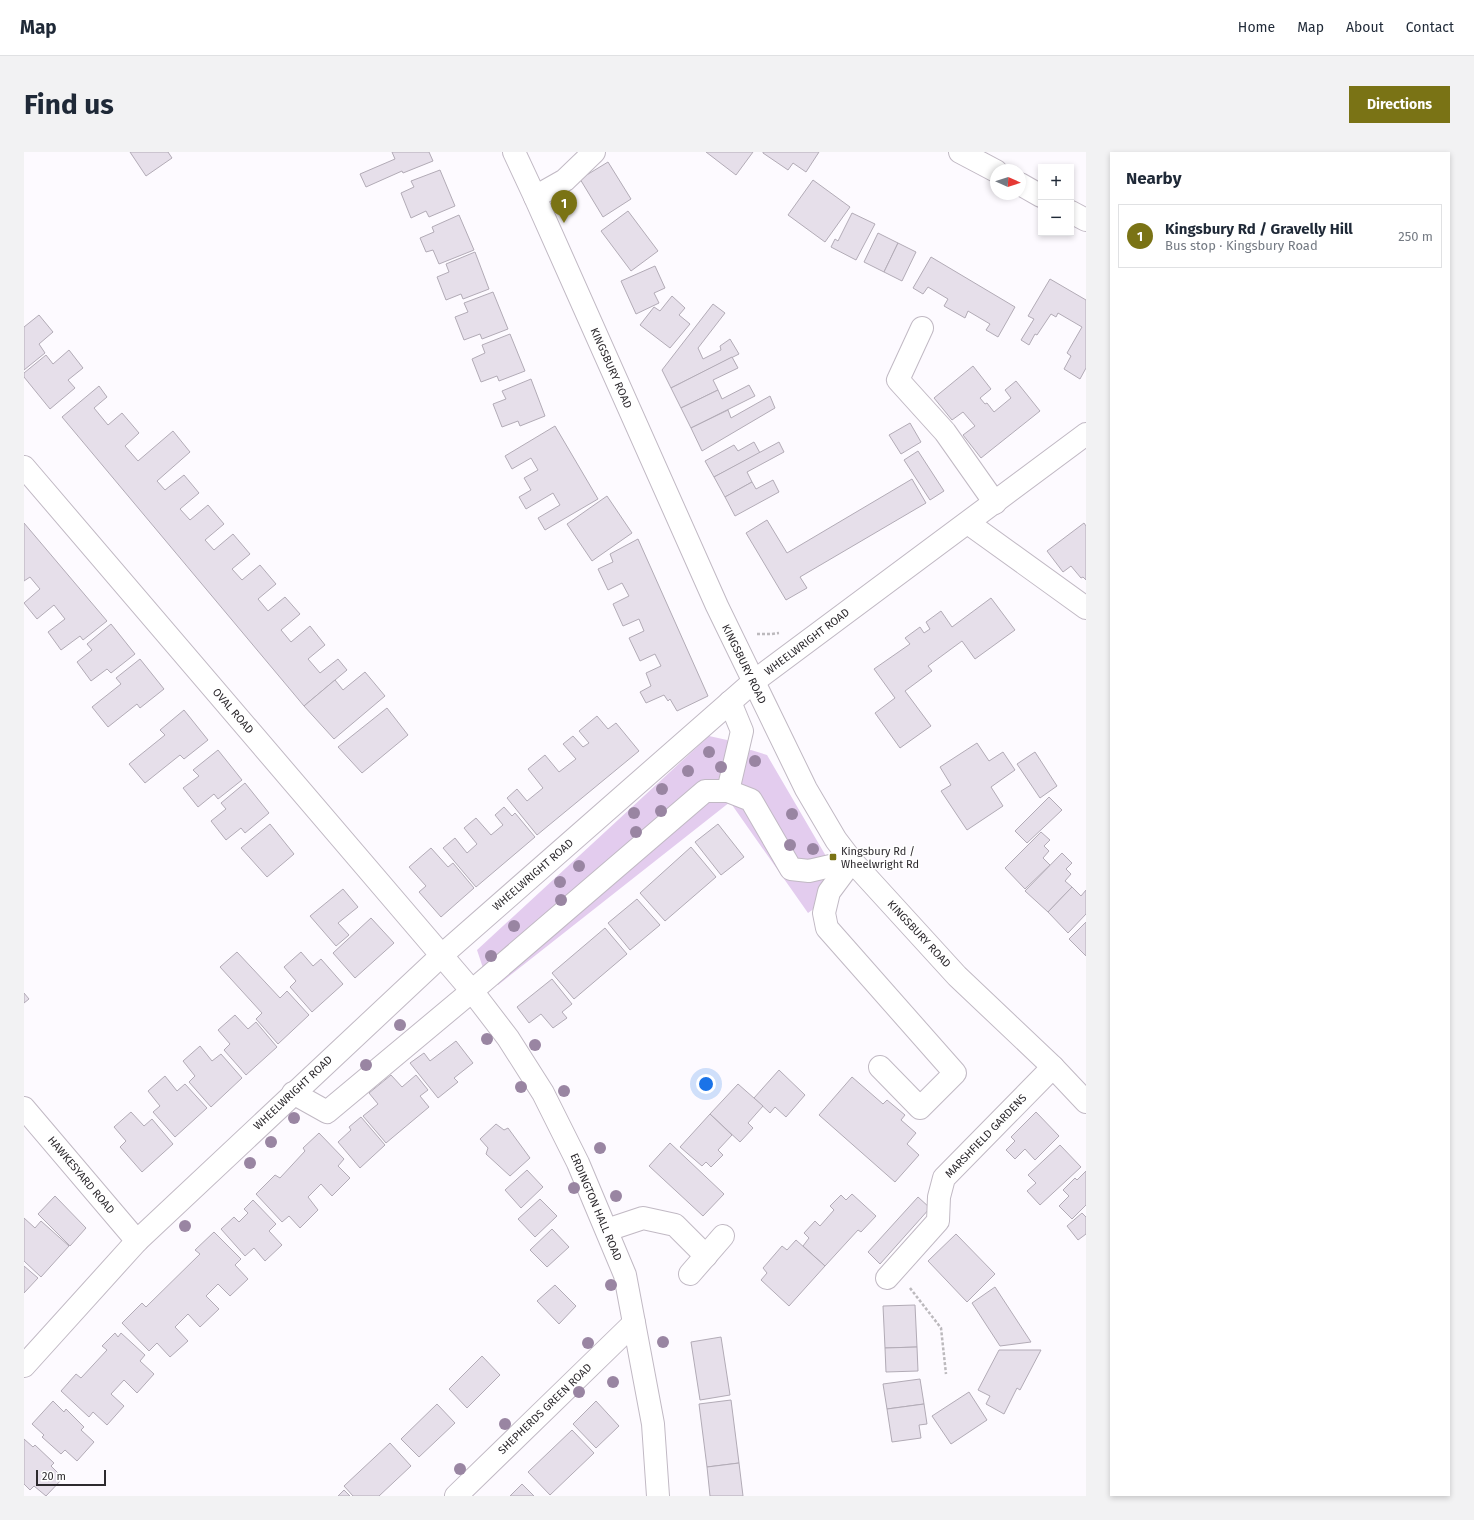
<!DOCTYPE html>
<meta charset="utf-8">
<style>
:root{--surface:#fff;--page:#f2f2f3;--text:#1f2937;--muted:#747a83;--line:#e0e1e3;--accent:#7a7315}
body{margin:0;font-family:"Fira Sans",sans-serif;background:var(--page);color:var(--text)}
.controls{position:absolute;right:12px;top:12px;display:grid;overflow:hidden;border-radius:0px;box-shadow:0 2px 6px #0003}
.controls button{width:36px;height:36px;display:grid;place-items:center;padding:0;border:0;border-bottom:1px solid var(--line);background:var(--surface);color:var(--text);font:20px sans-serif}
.compass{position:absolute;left:966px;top:12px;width:36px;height:36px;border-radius:50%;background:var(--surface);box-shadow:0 2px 6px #0003;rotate:93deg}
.scale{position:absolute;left:12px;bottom:10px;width:70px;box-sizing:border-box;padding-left:4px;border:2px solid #2d2a2e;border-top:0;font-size:11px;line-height:14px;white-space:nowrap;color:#2d2a2e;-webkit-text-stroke:3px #fff;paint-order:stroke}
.you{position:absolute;left:682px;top:932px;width:14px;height:14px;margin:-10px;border:3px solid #fff;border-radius:50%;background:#1a73e8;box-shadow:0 0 0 6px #1a73e833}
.badge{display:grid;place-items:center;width:26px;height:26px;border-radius:50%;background:var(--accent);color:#fff;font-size:13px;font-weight:700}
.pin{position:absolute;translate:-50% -33px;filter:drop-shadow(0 1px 2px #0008)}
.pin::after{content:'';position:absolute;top:21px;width:14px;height:12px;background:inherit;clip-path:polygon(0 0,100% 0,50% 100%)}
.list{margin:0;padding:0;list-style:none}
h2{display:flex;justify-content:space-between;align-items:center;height:52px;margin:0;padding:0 16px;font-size:17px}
h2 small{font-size:13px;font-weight:400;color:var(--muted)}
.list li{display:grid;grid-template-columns:26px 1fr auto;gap:12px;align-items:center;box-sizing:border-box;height:64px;margin:0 8px 8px;padding:0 8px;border:1px solid var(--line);border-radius:0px}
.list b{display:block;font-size:15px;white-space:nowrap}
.list p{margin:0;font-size:13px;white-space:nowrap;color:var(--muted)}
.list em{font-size:13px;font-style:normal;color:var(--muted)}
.map{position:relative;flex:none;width:1062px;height:1344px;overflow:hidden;border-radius:0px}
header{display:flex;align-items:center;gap:24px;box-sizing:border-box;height:56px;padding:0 20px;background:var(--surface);border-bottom:1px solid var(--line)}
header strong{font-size:19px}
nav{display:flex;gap:22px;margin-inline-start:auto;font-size:14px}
.intro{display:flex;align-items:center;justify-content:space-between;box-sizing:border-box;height:96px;padding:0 24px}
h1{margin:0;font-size:28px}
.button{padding:10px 18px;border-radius:0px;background:var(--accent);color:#fff;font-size:14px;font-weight:700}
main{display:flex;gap:24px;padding:0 24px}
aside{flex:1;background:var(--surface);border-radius:0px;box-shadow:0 2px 6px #0003}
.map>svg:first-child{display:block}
.green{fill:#e3ccee}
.building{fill:#e6dfea;stroke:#b2abb6}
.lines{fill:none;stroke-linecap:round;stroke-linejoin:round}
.minor-casing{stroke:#c1b9c4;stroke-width:24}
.major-casing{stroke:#c1b9c4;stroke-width:24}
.path{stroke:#bcb9bd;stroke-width:2.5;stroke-dasharray:3 2;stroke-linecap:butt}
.minor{stroke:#fff;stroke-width:22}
.major{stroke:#fff;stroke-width:22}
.tree{fill:#9985a2}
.poi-dot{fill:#7a7315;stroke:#fff;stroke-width:1.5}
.labels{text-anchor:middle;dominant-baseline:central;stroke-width:3;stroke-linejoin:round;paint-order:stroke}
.street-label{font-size:11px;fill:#2d2a2e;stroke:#fff}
.poi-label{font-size:11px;fill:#2d2a2e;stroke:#fff;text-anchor:start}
</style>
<header>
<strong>Map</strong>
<nav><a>Home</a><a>Map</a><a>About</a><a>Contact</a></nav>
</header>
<div class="intro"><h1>Find us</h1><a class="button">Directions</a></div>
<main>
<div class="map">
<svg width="1062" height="1344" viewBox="0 0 1062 1344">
<rect width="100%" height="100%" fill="#fdfaff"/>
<polygon class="green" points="685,584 703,588 720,599 727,598 743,603 820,735 784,761 706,650 474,833 460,819 453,798"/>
<g class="building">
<polygon points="106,0 144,0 148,6 122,24"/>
<polygon points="368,0 405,0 409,9 379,21 378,19 342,35 336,22 371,7"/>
<polygon points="682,0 729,0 712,23"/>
<polygon points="739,0 795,0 782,20 769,11 764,18 739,1"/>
<polygon points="584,10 607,47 579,65 556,27"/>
<polygon points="416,18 431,54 405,65 402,59 387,66 377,41 390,35 387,29"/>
<polygon points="789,28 826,55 801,90 764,63"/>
<polygon points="604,59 634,99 607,119 577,79"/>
<polygon points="828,61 851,72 832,108 807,95 811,87 814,89"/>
<polygon points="435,63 450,98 415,112 409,98 402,100 396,86 410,80 408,75"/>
<polygon points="854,81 874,91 860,120 840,110"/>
<polygon points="874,91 892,100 878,129 860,120"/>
<polygon points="451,100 465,137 439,147 437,142 422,148 413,125 425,120 422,112"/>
<polygon points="907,105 991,155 974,185 962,178 966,172 944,159 941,166 920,154 924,147 904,135 899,142 889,136"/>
<polygon points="631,114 641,136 630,141 635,151 612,162 597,129"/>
<polygon points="1026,127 1062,148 1062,216 1056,227 1040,217 1047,204 1043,201 1058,175 1034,161 1032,165 1027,162 1013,183 1011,182 1005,193 997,188 1010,167 1004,164"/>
<polygon points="469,140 484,177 458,187 456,182 440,188 431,165 444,160 440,151"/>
<polygon points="648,144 661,156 655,163 666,172 646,196 616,173 630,155 636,159"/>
<polygon points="689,152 701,161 674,196 679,207 697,198 696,194 706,187 715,202 647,236 638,218"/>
<polygon points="15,163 29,180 15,192 21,201 0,218 0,175"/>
<polygon points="486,182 501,219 475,229 473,224 457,230 448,207 461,201 458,193"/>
<polygon points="45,198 59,216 44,228 51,236 26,257 0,225 0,221 22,203 29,212"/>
<polygon points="708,205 714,216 689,228 694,238 657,256 647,236"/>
<polygon points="949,214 967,237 956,246 961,252 963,251 970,260 987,246 981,238 992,229 1016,259 957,306 939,283 951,274 939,260 928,268 910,246"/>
<polygon points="507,227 521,264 496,274 494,269 478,275 469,252 482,247 478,239"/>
<polygon points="725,233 731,244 667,276 657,256 694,238 698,247"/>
<polygon points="75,234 83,245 70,256 84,273 98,261 115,281 101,294 114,309 149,279 166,300 133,329 141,338 160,323 175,341 156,357 166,368 184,353 200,372 181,388 190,398 209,382 226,402 208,417 218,428 236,413 252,432 234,447 244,459 261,445 276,462 257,478 267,490 286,474 301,493 284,507 296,521 314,507 323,518 280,554 38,265"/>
<polygon points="746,244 751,256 678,299 667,276 704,258 707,266"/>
<polygon points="886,271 897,290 877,302 865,283"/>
<polygon points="531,274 574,347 521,378 514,366 536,353 529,341 502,357 495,345 507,338 500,326 514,318 507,306 488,317 481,304"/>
<polygon points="730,290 736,301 690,325 681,309 710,293 714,299"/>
<polygon points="755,290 760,300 723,320 728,330 701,345 690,325"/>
<polygon points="894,299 920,339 906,348 880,308"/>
<polygon points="888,327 902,351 776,425 783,436 762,448 722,381 743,368 763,401"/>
<polygon points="749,328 755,340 711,364 701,345 728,330 732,337"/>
<polygon points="583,344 608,381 568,409 543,372"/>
<polygon points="0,371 83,469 59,488 56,484 37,498 24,480 41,467 30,453 13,467 0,451 16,437 6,425 0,429"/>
<polygon points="1060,371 1062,374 1062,428 1059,425 1057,426 1047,414 1039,420 1023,399"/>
<polygon points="614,387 684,544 653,559 646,547 644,549 640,543 622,551 616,540 627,534 622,521 637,514 631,502 616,509 605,486 620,479 615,467 599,474 589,452 605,444 598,431 584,438 574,417 589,410 586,402"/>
<polygon points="967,446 991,478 951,507 938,489 904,514 908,519 881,539 907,574 876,596 851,561 871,546 850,517 886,492 881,486 896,475 900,481 906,477 902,470 917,459 928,475"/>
<polygon points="87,472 111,502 87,521 83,517 67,529 53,510 68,498 63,492"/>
<polygon points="116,507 140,537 116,556 113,552 84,575 68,555 97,532 92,526"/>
<polygon points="341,520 361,544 310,587 280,554 311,528 319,538"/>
<polygon points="363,556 384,583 338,621 314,595"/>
<polygon points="160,558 184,588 160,607 156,603 121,631 105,612 141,583 136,578"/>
<polygon points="573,564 584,577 592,571 615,599 513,683 483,646 493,637 503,649 519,636 504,617 521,603 535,620 552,607 539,592 549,584 559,595 565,591 555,579"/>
<polygon points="953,591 965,609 979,600 991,618 967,635 979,654 943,678 917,639 927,633 916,615"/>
<polygon points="194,598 218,628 194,647 190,642 174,655 159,636 175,624 169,618"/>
<polygon points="1011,600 1033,634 1016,646 993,612"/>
<polygon points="221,631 245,661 221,681 217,676 202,688 187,669 202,657 197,651"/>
<polygon points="1025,645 1038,658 1003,691 991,679"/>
<polygon points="480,655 488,664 491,661 511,685 452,735 419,696 431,686 443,701 453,692 440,676 452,666 467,683 479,673 471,663"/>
<polygon points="246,672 270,702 243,725 217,696"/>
<polygon points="694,672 720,705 697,723 671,690"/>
<polygon points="1017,680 1026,688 1020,694 1025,699 1019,706 1026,713 1001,737 981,716"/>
<polygon points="667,695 692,725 641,769 616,741"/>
<polygon points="407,696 424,715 429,711 450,736 417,765 395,740 402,734 385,715"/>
<polygon points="1038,701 1048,711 1042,717 1047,722 1041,729 1048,735 1024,760 1001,739"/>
<polygon points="1048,735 1057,744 1062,738 1062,762 1044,781 1024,760"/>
<polygon points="319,737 334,755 314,771 325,783 312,794 286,764"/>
<polygon points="613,747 636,773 606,798 584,771"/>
<polygon points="347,766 370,791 331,826 309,801"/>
<polygon points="1062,770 1062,804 1045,787"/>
<polygon points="581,776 603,802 550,847 528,821"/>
<polygon points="213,800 256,846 263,839 285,863 254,892 232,867 238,861 196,815"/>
<polygon points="277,800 289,814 297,807 319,832 288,860 266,835 272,829 260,815"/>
<polygon points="528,827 548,852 538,860 543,866 529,876 517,862 505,871 493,855"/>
<polygon points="0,841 5,847 0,851"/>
<polygon points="211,863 224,877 232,870 253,895 222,923 200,898 206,892 194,878"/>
<polygon points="432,889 449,911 430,926 434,930 414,946 386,911 400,901 406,909"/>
<polygon points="176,894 188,909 197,902 218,926 187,955 165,930 171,924 159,909"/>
<polygon points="755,918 781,943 762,965 751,955 746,961 730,946"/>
<polygon points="367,923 378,935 392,923 404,938 396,944 405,955 362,991 339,964 354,952 345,941"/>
<polygon points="141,924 153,939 161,932 183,956 151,985 129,960 136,954 124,939"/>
<polygon points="828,925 859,952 863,948 881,963 877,968 892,981 883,992 895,1003 871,1030 795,963"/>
<polygon points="714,932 739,954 724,971 729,976 716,990 686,962"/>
<polygon points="107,960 120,974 128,967 149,992 118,1020 96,995 102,989 90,975"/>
<polygon points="1012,960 1035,984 1011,1008 1001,997 991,1007 982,998 991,989 987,985"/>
<polygon points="686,962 708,983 694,998 699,1003 687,1015 682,1010 678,1014 656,995"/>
<polygon points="337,965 361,993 336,1016 314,990 327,978 325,975"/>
<polygon points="472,972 480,978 484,976 506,1006 486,1024 462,1002 464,996 456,987"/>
<polygon points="295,981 320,1007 314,1014 326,1026 308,1044 297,1032 284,1045 294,1058 276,1076 265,1064 258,1070 232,1042 251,1023 256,1026 281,999 279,996"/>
<polygon points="646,991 700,1042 679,1064 625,1014"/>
<polygon points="1036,993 1057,1015 1016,1053 1003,1039 1012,1031 1004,1023"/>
<polygon points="503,1018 519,1035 497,1056 481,1038"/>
<polygon points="1062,1019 1062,1053 1048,1067 1035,1054 1045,1044 1039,1038 1051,1026 1053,1028"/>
<polygon points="828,1042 852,1064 837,1080 834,1078 801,1114 779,1094 785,1086 780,1081 791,1069 796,1074 810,1058 806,1054 817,1043 822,1048"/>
<polygon points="31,1044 62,1076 46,1094 14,1062"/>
<polygon points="894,1045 906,1056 856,1112 844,1100"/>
<polygon points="516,1047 533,1064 511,1085 494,1067"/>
<polygon points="229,1048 252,1072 245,1079 258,1093 241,1109 230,1096 221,1104 197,1077 210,1065 215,1070 224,1061 220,1057"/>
<polygon points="1058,1061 1062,1065 1062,1082 1054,1088 1043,1074"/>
<polygon points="0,1066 11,1076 17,1069 45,1094 17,1125 0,1109"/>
<polygon points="528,1077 545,1095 523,1115 506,1098"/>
<polygon points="190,1080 217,1107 211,1113 224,1127 206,1144 194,1132 182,1144 195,1157 176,1175 164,1162 151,1175 164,1189 146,1205 133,1191 125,1199 98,1171 118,1151 122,1155 176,1102 171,1098"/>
<polygon points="932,1082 971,1122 943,1150 904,1109"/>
<polygon points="772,1088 801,1114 765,1154 737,1128 743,1121 739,1116 758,1094 763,1098"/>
<polygon points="0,1114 14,1126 0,1141"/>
<polygon points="531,1133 552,1154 535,1172 513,1149"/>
<polygon points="971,1135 1007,1190 976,1194 948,1151"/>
<polygon points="891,1153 893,1195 861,1196 859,1154"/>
<polygon points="91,1181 94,1185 97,1181 121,1203 116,1209 130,1222 113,1241 100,1228 87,1242 100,1254 83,1273 69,1260 65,1265 37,1239 52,1222 57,1226 83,1198 78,1194"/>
<polygon points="697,1185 706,1243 676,1248 667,1190"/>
<polygon points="893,1195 894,1219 862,1220 861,1196"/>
<polygon points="975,1198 1017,1198 996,1238 993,1236 980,1262 962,1252 966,1244 954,1238"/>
<polygon points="458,1204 476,1223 443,1256 425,1237"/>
<polygon points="896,1227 900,1252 863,1257 859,1232"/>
<polygon points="945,1240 963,1268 927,1292 908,1264"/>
<polygon points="707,1248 715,1311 683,1315 675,1252"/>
<polygon points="29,1249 40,1260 42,1257 60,1275 57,1278 70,1290 53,1309 41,1298 37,1302 18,1285 20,1283 8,1272"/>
<polygon points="572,1249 595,1274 572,1296 549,1272"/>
<polygon points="413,1252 431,1271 395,1305 377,1287"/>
<polygon points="900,1252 903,1272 895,1273 897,1286 868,1290 863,1257"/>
<polygon points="548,1278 570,1301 526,1343 504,1320"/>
<polygon points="0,1287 9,1295 11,1293 30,1311 27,1314 39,1326 22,1344 10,1334 6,1338 0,1332"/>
<polygon points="366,1291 387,1314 355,1344 329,1344 320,1334"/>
<polygon points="715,1311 719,1344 686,1344 683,1315"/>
<polygon points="498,1332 510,1344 486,1344"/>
<polygon points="320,1338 326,1344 314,1344"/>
</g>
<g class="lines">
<g class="minor-casing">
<g id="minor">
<polyline points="490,0 511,45 693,454 782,637 812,688 828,709 933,824 1029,915 1062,950"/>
<polyline points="511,45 541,28 570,0"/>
<polyline points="898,176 874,228 921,280 971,351"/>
<polyline points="0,315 448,839 484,886 519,941 554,1011 601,1123 629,1272 634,1344"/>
<polyline points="944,371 1062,456"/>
<polyline points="704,639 718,579 706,550"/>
<polyline points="828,709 805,740 800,761 803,776 931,921 896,956 856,915"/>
<polyline points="269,941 303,960 448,839 681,639 704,639 727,648 767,717 785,719 828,709"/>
<polyline points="0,956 113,1089"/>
<polyline points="583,1078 619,1066 651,1073 682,1104"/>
<polyline points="666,1122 699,1084"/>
<polyline points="863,1126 914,1069 915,1045 920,1026 1029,915"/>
<polyline points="0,1214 113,1089 418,803 729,530 1062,282"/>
<polyline points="432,1344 610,1171"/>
</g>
</g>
<g class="major-casing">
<g id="major">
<polyline points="936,0 972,19"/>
<polyline points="996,32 1017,44"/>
<polyline points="1047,60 1062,68"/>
</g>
</g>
<g class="path">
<polyline points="733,482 748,482 755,481"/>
<polyline points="886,1136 917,1176 922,1222"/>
</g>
<use href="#minor" class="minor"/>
<use href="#major" class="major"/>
</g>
<g class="tree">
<circle cx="685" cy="600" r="6"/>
<circle cx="731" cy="609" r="6"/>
<circle cx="697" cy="615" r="6"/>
<circle cx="664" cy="619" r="6"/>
<circle cx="638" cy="637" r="6"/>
<circle cx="637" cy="659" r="6"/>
<circle cx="610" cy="661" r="6"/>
<circle cx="768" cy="662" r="6"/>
<circle cx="612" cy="680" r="6"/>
<circle cx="766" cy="693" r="6"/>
<circle cx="789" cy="697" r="6"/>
<circle cx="555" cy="714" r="6"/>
<circle cx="536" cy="730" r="6"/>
<circle cx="537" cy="748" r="6"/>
<circle cx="490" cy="774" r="6"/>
<circle cx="467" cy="804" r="6"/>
<circle cx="376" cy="873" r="6"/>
<circle cx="463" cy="887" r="6"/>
<circle cx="511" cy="893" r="6"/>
<circle cx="342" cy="913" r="6"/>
<circle cx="497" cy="935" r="6"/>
<circle cx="540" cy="939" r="6"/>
<circle cx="270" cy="966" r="6"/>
<circle cx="247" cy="990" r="6"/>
<circle cx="576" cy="996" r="6"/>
<circle cx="226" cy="1011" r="6"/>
<circle cx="550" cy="1036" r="6"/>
<circle cx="592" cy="1044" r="6"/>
<circle cx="161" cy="1074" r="6"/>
<circle cx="587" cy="1133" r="6"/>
<circle cx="639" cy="1190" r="6"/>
<circle cx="564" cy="1191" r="6"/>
<circle cx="589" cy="1230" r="6"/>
<circle cx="555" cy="1240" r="6"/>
<circle cx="481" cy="1272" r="6"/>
<circle cx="436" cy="1317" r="6"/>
</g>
<rect class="poi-dot" x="805" y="701" width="8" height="8" rx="2"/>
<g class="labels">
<g class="street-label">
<text transform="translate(587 216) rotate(66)">KINGSBURY ROAD</text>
<text transform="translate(783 490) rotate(-37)">WHEELWRIGHT ROAD</text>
<text transform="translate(720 512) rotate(64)">KINGSBURY ROAD</text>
<text transform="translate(209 559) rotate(49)">OVAL ROAD</text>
<text transform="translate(509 723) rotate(-41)">WHEELWRIGHT ROAD</text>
<text transform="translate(895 782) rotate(47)">KINGSBURY ROAD</text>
<text transform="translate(269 941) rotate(-43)">WHEELWRIGHT ROAD</text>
<text transform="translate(962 984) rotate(-46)">MARSHFIELD GARDENS</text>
<text transform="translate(57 1023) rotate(50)">HAWKESYARD ROAD</text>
<text transform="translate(572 1055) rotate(67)">ERDINGTON HALL ROAD</text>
<text transform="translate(521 1257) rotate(-44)">SHEPHERDS GREEN ROAD</text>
</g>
<g class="poi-label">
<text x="817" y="699">Kingsbury Rd /<tspan x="817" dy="13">Wheelwright Rd</tspan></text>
</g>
</g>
</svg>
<div class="controls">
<button>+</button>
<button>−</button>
</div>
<svg class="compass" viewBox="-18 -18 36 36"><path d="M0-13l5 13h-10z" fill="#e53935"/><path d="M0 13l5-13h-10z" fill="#747a83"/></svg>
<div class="scale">20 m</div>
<div class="you"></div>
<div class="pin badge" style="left:540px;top:71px">1</div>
</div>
<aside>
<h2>Nearby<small></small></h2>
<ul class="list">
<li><span class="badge">1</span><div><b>Kingsbury Rd / Gravelly Hill</b><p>Bus stop · Kingsbury Road</p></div><em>250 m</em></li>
</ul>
</aside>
</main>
